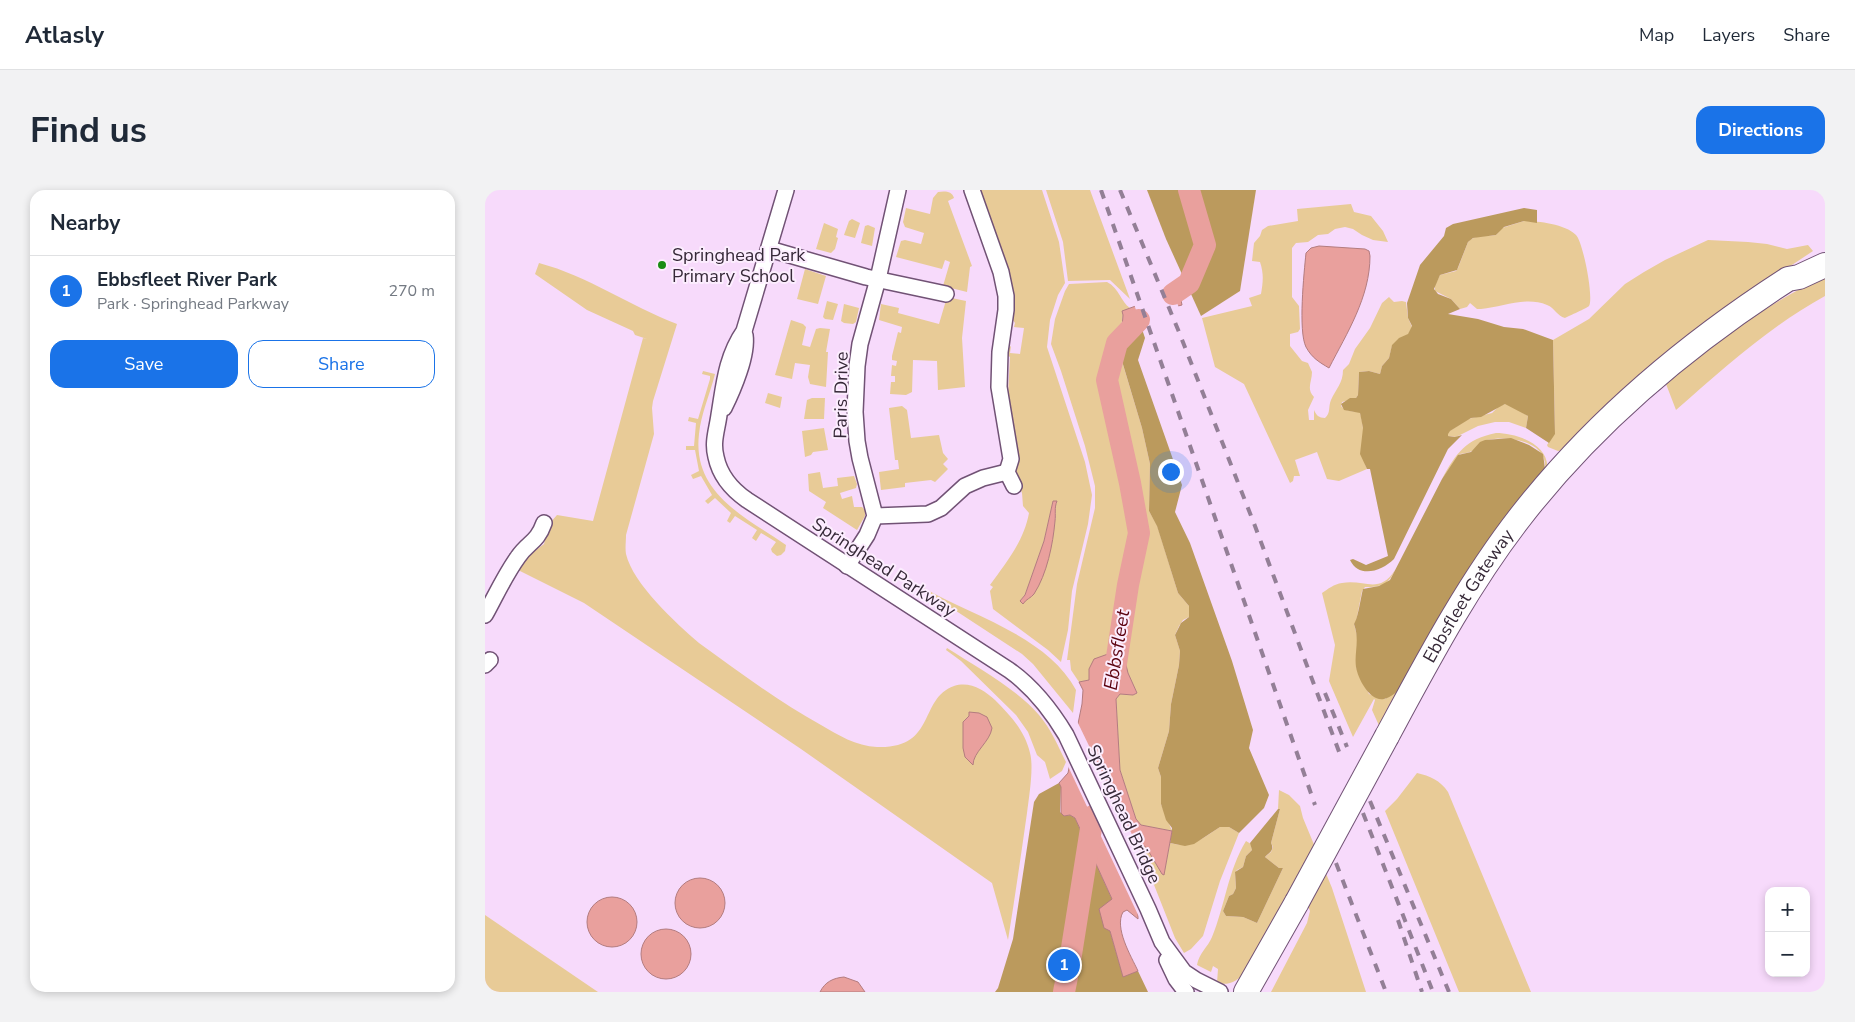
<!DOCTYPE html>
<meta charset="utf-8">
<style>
:root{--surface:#fff;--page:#f2f2f3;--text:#1f2937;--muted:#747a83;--line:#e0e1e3;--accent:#1a73e8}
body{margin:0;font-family:"Nunito Sans",sans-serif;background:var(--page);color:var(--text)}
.controls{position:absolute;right:15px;bottom:15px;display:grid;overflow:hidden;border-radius:10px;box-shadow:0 2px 8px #0003}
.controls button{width:45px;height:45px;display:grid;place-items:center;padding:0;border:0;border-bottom:1px solid var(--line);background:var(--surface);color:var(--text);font:25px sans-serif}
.you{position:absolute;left:685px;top:281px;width:18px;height:18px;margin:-12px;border:4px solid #fff;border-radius:50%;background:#1a73e8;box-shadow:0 0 0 8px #1a73e833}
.badge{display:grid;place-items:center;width:32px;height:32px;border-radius:50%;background:var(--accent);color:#fff;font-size:16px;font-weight:700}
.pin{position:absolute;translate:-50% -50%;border:2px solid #fff;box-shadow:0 1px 5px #0006}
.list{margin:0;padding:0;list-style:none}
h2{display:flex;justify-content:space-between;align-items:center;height:65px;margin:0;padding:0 20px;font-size:21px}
h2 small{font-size:16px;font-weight:400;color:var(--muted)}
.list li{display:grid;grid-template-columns:32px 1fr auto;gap:15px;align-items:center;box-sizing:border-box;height:70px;padding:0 20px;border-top:1px solid var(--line)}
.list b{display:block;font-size:19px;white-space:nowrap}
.list p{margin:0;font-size:16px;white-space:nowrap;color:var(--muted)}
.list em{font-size:16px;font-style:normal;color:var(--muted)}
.actions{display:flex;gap:10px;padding:15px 20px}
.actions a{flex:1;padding:11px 0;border:1px solid var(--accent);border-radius:15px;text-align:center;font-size:18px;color:var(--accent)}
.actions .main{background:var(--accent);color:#fff}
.map{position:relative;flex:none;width:1340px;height:802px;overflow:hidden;border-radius:15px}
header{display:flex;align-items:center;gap:30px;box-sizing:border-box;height:70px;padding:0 25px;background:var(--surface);border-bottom:1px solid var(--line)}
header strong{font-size:24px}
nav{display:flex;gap:28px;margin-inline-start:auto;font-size:18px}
.intro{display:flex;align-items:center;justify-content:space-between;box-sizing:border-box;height:120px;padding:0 30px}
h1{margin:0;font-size:35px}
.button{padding:12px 22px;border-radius:15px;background:var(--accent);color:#fff;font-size:18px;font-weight:700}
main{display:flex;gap:30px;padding:0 30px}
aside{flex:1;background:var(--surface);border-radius:15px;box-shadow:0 2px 8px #0003}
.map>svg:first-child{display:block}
.green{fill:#e8cb97;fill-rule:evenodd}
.forest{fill:#bb9a5d}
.water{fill:#e9a09d;stroke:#b37c7f}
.pier{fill:#f7dafb}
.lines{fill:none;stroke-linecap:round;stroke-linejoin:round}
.river{stroke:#e9a09d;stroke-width:22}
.street-casing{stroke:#715275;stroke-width:18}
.primary-casing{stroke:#715275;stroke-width:26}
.street{stroke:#fff;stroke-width:15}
.primary{stroke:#fff;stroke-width:24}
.rail{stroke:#937f96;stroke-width:4;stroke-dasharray:9 9;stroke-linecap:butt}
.primary-bridge-casing{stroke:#715275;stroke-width:26;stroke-linecap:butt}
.primary-bridge{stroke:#fff;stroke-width:24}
.poi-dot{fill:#198c13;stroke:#fcedfe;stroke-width:2}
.labels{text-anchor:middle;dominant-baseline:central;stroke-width:4;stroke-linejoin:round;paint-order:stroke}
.poi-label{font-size:18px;fill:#362938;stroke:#fcedfe;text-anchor:start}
.street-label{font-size:18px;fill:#362938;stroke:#fcedfe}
.water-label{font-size:19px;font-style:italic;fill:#5c0310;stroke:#fcedfe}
</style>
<header>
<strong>Atlasly</strong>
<nav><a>Map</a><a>Layers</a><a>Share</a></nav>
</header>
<div class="intro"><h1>Find us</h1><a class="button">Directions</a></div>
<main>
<aside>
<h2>Nearby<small></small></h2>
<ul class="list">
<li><span class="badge">1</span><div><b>Ebbsfleet River Park</b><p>Park · Springhead Parkway</p></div><em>270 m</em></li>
</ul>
<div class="actions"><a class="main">Save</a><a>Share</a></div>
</aside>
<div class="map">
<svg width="1340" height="802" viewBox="0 0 1340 802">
<rect width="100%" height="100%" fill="#f7dafb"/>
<g class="green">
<path d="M493,0H557L574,52L580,93L573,105L565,130L562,157L600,272L607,305L603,334L587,401L583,440L576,472L563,460L508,419L505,401L508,397L505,395C521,373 539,351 544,323L538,316L537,303L529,284L528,256L531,250L523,205L525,167L522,165L521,160L526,156L525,163L535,164L539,138L529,137L530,133L525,126ZM568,311H571C569,319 571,324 570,331C567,356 560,400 535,411L540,405L559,351Z"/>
<polygon points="561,0 605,0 645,109 625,90 583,91 578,52"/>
<path d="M453,2C460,1 467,1 469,8L463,11L487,76L485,77L482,102L458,96L465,72L460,70L457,79L411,67L416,51L420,50L436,54L439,43L420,37L418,32L421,18L445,24L448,8Z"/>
<path d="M866,14L869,22L886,26L898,41L903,52L888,50L877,45L868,39L860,37L850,39L843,44L833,45L823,52L811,53L807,58V107L814,116L815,139L813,142L805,144V156L817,171L823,173L827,182C827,192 821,199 829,207L823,220L824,230H829V220C831,225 834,228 840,228C846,223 843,217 846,210C851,199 858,193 858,180L864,174L870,159L885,138L897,113L904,107L909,112L917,111L921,112L923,128L927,137L923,145L907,156L904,168L897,176L895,184L884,181L874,182L873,205L871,208L857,212L856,216C861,222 868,221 875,222C876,228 878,233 878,239C879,255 875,263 882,279L854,291L842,289L832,262L810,270L815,286H809L808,291L805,293L759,194L730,177L717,128L767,116L764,108L776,104C778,92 779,84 775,72L767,71L769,53L775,46L777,40L783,36L813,31L812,19Z"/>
<polygon points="367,29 375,33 370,48 359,45 364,31"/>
<path d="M1039,31C1054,31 1080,34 1091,45C1098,52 1109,108 1104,116C1102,118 1084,126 1080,128C1072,126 1070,118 1062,115C1041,106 1018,117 996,119H992L985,113L982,117L975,119L966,109L950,101V95L955,85L971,81L973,78L983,52C990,44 1001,47 1011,45L1017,38Z"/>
<polygon points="339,33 353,39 351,47 353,48 350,59 346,63 331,59"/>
<polygon points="383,35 390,38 387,56 376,53 380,36"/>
<polygon points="1223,50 1263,52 1282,54 1302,59 1323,55 1328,61 1256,109 1080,260 1073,261 1063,257 1062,255 1070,243 1068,150 1104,129 1140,94 1159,82 1180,70"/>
<path d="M54,73C103,86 145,116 192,134L168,211L167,218L169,244L141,345C141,352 140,358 141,364C148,394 191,433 214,453C254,482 293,511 336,535C353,545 371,556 392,557C452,559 433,509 469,496C485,491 499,500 510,510C525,525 540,541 545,563C549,577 544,607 542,623C536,665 530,707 523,750L507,693L316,559L99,413L33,380L39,369L59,354L64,334L72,325L108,331L158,148L162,149L150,145L148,141L102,120L50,84Z"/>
<polygon points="320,79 341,86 333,114 312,109"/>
<path d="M1340,86V106C1285,136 1238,179 1191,220L1181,194C1229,152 1282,114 1340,86Z"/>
<path d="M622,92C634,98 636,112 645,118L637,121L638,125L636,137L639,142L644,143L639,156L636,168L657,238L665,274L664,321L672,335L693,403L704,416V427L698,430L694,436L690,445L695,461L694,475L686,514L684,541L673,578L676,587V614L687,641L656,635L651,629L635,580L631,509L635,504L648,505L652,503L643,483L635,451L623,464L604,490L594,492L586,480L585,470H582L592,394L610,318V296L600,256L576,181L566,154L570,129L580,101L584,94Z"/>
<polygon points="462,107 481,111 477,148 480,197 453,200 452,171 428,170 427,202 421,205 405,204 406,192 410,192 410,186 406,186 407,175 411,176 412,171 407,170 407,166 413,142 416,143 417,137 394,130 396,114 414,118 413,123 454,134"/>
<polygon points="342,111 353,114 348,130 340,129 338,127"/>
<polygon points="359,114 374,118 371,132 368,134 359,133 356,131"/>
<polygon points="306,130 318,134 321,137 317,155 325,157 331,139 335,138 345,139 341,162 343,162 341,197 325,194 323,187 325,175 310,173 307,189 290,185"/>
<path d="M218,181L230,184C225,204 216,224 214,244C207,303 260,327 301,355L300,361L296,365L292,366L287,362L286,359L291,352L276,343L271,351L267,348L272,340L250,326L245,333L242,331L246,323L230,308L223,314L220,311L227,305L216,286L208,289L206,285L214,281L210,260H201V256H209L211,233L203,231L204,227L213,229L225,189V186L217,184Z"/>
<polygon points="283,203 297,207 295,218 280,213"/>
<polygon points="327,208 340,208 339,229 319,229 322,210"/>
<polygon points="1020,214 1024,214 1043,226 1041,238 1024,232 1010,232 993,236 971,247 963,246 963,242 983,229 1007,223 1014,216"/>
<polygon points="417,216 422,220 426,248 454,245 458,263 463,269 458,274 463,279 450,292 446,290 420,293 420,297 396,300 394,282 414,279 413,270 410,270 404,218"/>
<polygon points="339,238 343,260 328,262 326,265 320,267 317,241"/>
<path d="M1011,243C1032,243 1066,255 1062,281L1060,279C1063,251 1023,245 1002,250C994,252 993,258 987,261C983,263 979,263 975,264L957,289C971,263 981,249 1011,243Z"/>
<polygon points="335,282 338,298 353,296 352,288 369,286 372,294 371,298 355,303 357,309 367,306 369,317 377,317 380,320 380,326 372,340 338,318 341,312 324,301 323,284"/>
<path d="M910,380C903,395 897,397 880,397L877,401L871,432L869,434L873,450L871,477L884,504L900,509L919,496L896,540L887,520L890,510L889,509L868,547L844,491L850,455L837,403C843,399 849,394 857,393C880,389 894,405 910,380Z"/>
<path d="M437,397C487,426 562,446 591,500L588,523L548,474L537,464L436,398Z"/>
<path d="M462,458C490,476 532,499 554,525C566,539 573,556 581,572L577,581L565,589L560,572L552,565L543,542L531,525L476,471L461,460Z"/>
<path d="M932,583C945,586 955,590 963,602L1046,802H974L900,621L912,609Z"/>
<path d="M794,600L804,605L815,616L818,628L847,698L881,802H786L822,733L825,721L813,694L760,780L761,781C753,791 744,796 732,793L733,779L728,776L726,782L712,775C714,763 723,757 727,747C740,716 743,680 761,651L766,654L767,660L761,666L758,677L752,680L750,683L751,698L748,704L744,706L738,721L741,726L758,727L772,733L798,678H794L780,667L786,662L788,657L786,653L795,619H793Z"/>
<path d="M735,637H744L754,643L735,691L718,746L706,759L699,763L690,748L660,672L656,664L653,665V656L657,655L661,657L677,684H679L685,653C706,659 718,648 735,637Z"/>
<polygon points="0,725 113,802 0,802"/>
</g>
<g class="forest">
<polygon points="662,0 771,0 755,101 716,126 681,49"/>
<path d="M1039,18L1052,20V33L1039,31L1019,37L1011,45L988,48L983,52L972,80L955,85L949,99L953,104L966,109L975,119L963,124L993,129L1019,137L1038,139L1068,150L1070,244L1064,253L1041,238L1043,226L1020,214L996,227L986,228L965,241L963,244V246L970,247L977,245L963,259L909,369C897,381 874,389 865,370L868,369L881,375L903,366L885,279H882L875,264L878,238L875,223L859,220L856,214L865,208H871L873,205L874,182L884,181L895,184L897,176L904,168L907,155L914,148L923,144L927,136L923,128L922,113L935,75L959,46L961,38L968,34Z"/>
<polygon points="657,139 660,148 653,170 697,295 690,322 705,353 747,471 768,540 764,558 784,605 779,618 754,643 744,637 735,637 709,654 700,656 685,653 687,638 681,630 676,614 676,587 673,578 684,541 686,514 694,475 695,461 690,445 696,433 704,427 704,416 693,403 672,336 664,321 665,274 657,238 637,171 639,156 644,143 649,140"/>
<path d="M1026,248L1044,255L1058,264L1060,279L919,496C913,500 906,508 899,509C885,512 873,489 871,477C869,462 875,451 869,434C873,429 876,406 878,399L894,396L905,390L957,289L973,265L986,262L995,252L1000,250Z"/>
<polygon points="574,593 576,596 575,622 579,626 585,625 590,628 627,709 625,741 638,786 653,781 663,802 510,802 513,798 528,749 549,612 554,604"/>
<path d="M793,619H795L786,653C790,661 784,662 780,667L794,678H798L772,733L758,727L741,726L738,721L744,706L748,704L751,698L750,682L758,677L761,666L767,660L765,653Z"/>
</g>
<g class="water">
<path d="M834,56L880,59L884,61L885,66C885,107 862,143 844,178C834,172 827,168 821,157C813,141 819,83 821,63L826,58Z"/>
<polygon points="689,102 700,102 701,107 696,110 697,115 693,116 657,139 649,140 644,143 637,139 638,125 637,121"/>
<path d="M568,311H572C569,318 571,324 570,331C568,354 562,384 549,404C546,408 541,409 538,414L535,411L540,405L559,351Z"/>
<path d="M635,451L643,483L652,503L648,505L635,504L631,509L635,580L651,629L656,635L687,641L679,685L677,684L661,657L657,655L653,657V729L642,720L638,722C629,738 646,766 653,781L638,787L625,741L619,738L614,719L627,709L590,628L585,625L579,626L576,623V597L574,593L583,583L597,514L598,500L594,492L604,490V479L609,469L623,464L624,453Z"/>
<path d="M484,522L494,523L502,527L507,538C505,552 488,562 488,575L480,567L478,558V532L484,526Z"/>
<circle cx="215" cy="713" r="25"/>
<circle cx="127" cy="732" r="25"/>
<circle cx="181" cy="764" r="25"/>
<path d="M359,787L373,792L380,802H335C340,792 348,788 359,787Z"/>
</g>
<g class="pier">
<polygon points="687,100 694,118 677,131 658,141 649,114"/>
<polygon points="591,529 656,663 655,729 582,574"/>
</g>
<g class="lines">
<g class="river">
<polyline points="688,104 704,93 720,55 704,0"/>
<polyline points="630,480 643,395 654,343 645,293 622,190 632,153 654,130"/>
<polyline points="579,802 584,777 608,626"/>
</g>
<g class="street-casing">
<g id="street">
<path d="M301,0L259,141C241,167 239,195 234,225C232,240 227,252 231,267C235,286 246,299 262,310L524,480C548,497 566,520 581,545L663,719L677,752L699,782L711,790L735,802"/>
<polyline points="487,0 516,82 521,106 521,120 515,162 514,197 526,269 522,282 529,296"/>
<polyline points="284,59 381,87 461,104"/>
<path d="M239,218C248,200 263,165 260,145"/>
<polyline points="390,326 443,324 456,318 480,296 498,288 522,282"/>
<polyline points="362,376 382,345 390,326 375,268 372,251 370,222 372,176 375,154 393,89 413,0"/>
<path d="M0,425C11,405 20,385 33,367C43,352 52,353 59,333"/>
<polyline points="0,475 5,470"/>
<polyline points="682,770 691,789 701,802"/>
</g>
</g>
<g class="primary-casing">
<g id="primary">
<path id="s1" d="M902,546C943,470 983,394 1036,326C1110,231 1202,154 1303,89L1314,87L1340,75"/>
<polyline points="761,802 812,712"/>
</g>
</g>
<use href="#street" class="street"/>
<use href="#primary" class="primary"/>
<g class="rail">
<polyline points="616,0 830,615"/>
<polyline points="635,0 694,142 770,336 856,567"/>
<polyline points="840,503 862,557"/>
<polyline points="885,611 964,802"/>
<polyline points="878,623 948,802"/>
<polyline points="851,673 901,802"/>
<polyline points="913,730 937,802"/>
</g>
<g class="primary-bridge-casing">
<polyline id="primary-bridge" points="812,712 902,546"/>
</g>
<use href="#primary-bridge" class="primary-bridge"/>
</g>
<circle class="poi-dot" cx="177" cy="75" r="5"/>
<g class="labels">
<g class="poi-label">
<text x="187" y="65">Springhead Park<tspan x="187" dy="21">Primary School</tspan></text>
</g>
<g class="street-label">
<text transform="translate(356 205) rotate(-89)">Paris Drive</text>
<text transform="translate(399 377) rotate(33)">Springhead Parkway</text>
<text stroke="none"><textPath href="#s1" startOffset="162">Ebbsfleet Gateway</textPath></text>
<text transform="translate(639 624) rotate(65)">Springhead Bridge</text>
</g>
<g class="water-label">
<text transform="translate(632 460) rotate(-81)">Ebbsfleet</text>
</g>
</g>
</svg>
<div class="controls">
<button>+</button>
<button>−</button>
</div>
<div class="you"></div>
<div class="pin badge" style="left:579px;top:775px">1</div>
</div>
</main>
